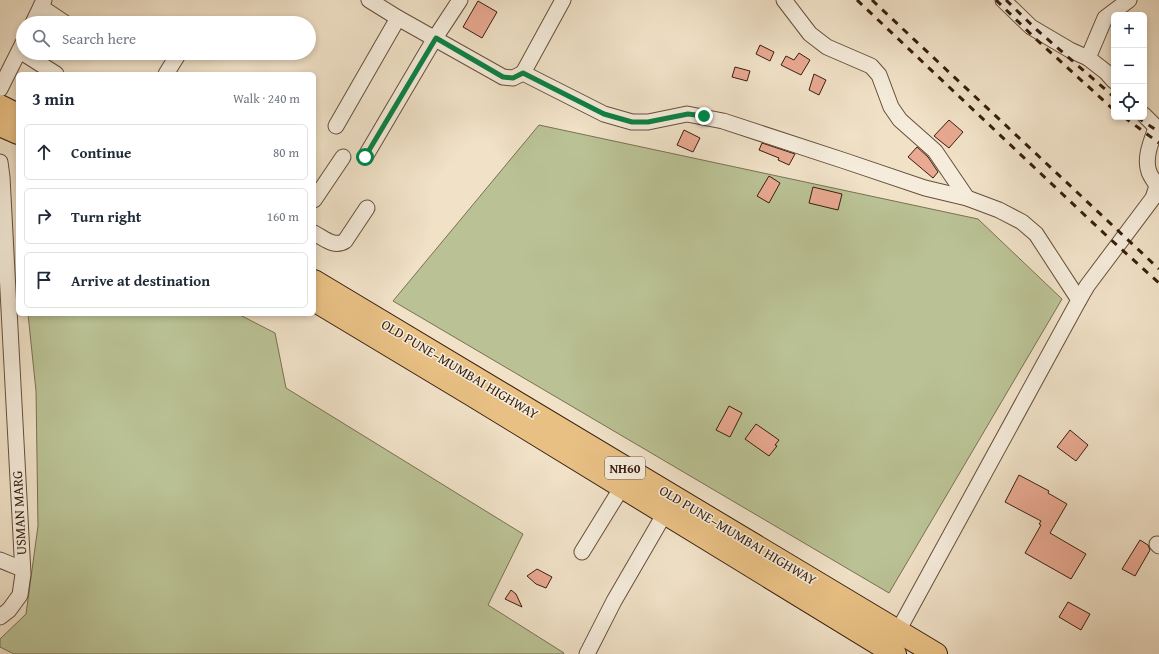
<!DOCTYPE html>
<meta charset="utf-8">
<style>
:root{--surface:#fff;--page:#f6f6f7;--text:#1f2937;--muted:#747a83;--line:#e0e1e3}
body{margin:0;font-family:"Gentium Book Plus",serif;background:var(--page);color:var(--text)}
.controls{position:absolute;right:12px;top:12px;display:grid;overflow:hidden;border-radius:6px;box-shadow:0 2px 6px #0003}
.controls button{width:36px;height:36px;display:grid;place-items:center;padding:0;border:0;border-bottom:1px solid var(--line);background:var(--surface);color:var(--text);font:20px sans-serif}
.stop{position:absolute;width:12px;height:12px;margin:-9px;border:3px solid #0b8043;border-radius:50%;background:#fff}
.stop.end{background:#0b8043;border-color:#fff;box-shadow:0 1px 4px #0008}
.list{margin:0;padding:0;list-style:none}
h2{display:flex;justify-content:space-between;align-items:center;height:52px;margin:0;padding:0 16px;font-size:17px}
h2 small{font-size:13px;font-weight:400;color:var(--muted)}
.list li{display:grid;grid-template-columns:26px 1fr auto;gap:12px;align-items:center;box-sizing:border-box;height:56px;margin:0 8px 8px;padding:0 8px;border:1px solid var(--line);border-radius:6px}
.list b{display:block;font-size:15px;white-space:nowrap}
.list em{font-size:13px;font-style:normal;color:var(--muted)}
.icon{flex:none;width:22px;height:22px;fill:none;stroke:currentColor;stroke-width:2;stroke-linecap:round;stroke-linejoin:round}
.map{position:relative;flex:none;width:1159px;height:654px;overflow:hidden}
.search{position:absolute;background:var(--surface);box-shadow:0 2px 6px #0003;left:16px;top:16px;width:300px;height:44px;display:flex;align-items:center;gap:10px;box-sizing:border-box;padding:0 14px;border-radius:22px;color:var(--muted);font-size:15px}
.panel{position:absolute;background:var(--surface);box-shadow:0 2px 6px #0003;left:16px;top:72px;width:300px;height:244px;border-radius:6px}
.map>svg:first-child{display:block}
.green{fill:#bac295;stroke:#797052}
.building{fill:#e9a992;stroke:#381e0e}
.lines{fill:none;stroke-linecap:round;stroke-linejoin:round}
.minor-casing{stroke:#664f3c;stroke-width:17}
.highway-casing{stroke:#381e0e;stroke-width:24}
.minor{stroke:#f5ecdb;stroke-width:15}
.highway{stroke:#e8c084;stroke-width:22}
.rail{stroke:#381e0e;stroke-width:3;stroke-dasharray:7 7;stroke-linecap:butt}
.route{stroke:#0b8043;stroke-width:5}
.labels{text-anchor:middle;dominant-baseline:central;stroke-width:3;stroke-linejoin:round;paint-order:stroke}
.shield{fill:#f5ecdb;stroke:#715c4c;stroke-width:1}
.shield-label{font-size:13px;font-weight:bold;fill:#381e0e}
.street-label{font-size:14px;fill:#381e0e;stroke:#f5ecdb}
</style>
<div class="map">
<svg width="1159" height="654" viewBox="0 0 1159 654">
<rect width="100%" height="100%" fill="#f0e1c7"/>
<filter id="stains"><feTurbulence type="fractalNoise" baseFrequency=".005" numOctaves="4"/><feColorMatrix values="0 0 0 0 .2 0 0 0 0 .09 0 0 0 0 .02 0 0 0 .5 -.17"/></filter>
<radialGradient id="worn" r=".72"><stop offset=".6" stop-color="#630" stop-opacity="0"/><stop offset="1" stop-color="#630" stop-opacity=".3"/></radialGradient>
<g class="green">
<polygon points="539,125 978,219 1062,299 889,593 393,301"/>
<polygon points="28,314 238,314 275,333 286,388 523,534 488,605 564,653 563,654 14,654 0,647 0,639 26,614 38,526 36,391"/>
</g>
<g class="building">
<polygon points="478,1 497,12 482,38 463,27"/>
<polygon points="760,45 774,52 770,61 756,54"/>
<polygon points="799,53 810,60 801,75 781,65 786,56 794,60"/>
<polygon points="735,67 750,71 747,81 732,77"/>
<polygon points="814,74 826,80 819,95 809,90"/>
<polygon points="949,120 963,132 949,148 934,136"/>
<polygon points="684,130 700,138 693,152 677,145"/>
<polygon points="762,143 795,154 789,165 778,160 779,158 759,150"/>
<polygon points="917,147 928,157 938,172 933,178 908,157"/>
<polygon points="769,176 780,183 769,203 757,196"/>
<polygon points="813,187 842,194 838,210 809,203"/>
<polygon points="729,406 742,413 730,437 716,430"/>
<polygon points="756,424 779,440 775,445 777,446 769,456 745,439"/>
<polygon points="1070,430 1088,445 1076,461 1057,447"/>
<polygon points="1019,475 1049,491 1048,493 1067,504 1050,533 1086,554 1071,579 1025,553 1041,525 1039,524 1041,521 1005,502"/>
<polygon points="1140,540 1148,545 1150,550 1135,576 1122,569"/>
<polygon points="537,569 552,577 546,588 536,584 527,576"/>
<polygon points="511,590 516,594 522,607 505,599"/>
<polygon points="1068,602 1090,614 1081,630 1059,617"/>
</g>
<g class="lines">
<g class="minor-casing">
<g id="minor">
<polyline points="369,0 398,18 503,77 513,78 523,73 604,114 632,122 648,122 687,114 723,121 845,161 925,188 967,198 999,210 1022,222 1036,234 1079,300"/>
<polyline points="784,0 810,34 827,47 871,66 879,75 891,107 900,120 935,151 967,198"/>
<polyline points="1003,0 1031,27 1070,50 1088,58"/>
<polyline points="41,7 65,23"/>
<polyline points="33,23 44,0"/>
<polyline points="23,53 56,74"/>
<polyline points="523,73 563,0"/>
<polyline points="166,74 179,53"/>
<polyline points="1114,81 1106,72 1088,58 1105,18 1129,0"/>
<polyline points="0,89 23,43"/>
<polyline points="1144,115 1159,130"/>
<polyline points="336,126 398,18"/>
<polyline points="365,157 435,38 460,0"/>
<polyline points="0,162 2,177 23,574 20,595 9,610 0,617"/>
<polyline points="314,200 343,157"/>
<path d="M314,233C324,238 334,248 345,241L367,208"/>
<polyline points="1157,544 1159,546"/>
<polyline points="582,552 622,487"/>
<polyline points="0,560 22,569"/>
<path d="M898,631L1079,300L1087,286L1153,198L1157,186C1155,182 1151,177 1149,172C1144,158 1151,142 1156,128"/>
<polyline points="587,654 614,601 665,513"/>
</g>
</g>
<g class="highway-casing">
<g id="highway">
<polyline points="0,106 18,115"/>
<polyline points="0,125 18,133"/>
<polyline points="314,281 936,654"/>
<polyline points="314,300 472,395 895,654"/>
</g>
</g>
<use href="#minor" class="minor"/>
<use href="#highway" class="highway"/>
<g class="rail">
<polyline points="857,0 1109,238 1159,283"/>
<polyline points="872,0 1159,269"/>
<polyline points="996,0 1037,40 1114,110"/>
<polyline points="1006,0 1037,30 1114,97"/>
<polyline points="1124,117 1159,143"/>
<polyline points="1137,117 1159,132"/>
</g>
</g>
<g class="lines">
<polyline class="route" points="365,157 436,38 503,77 513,78 523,73 604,114 632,122 648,122 688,114 704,116"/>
</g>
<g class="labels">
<rect class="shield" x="605" y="457" width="40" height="22" rx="3"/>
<g class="shield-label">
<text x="625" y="468">NH60</text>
</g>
<g class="street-label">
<text transform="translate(460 369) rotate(31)">OLD PUNE–MUMBAI HIGHWAY</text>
<text transform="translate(19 513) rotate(-93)">USMAN MARG</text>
<text transform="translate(738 535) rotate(31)">OLD PUNE–MUMBAI HIGHWAY</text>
</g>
</g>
<rect width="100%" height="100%" filter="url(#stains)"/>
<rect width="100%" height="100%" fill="url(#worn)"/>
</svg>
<div class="controls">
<button>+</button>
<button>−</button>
<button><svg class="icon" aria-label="locate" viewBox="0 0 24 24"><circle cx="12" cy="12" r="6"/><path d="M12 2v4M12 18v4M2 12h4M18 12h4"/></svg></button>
</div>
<div class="stop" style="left:365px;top:157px"></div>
<div class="stop end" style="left:704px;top:116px"></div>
<div class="search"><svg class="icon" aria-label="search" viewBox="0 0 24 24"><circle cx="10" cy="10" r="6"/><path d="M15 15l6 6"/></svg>Search here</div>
<section class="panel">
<h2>3 min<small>Walk · 240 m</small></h2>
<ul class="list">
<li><svg class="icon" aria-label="ahead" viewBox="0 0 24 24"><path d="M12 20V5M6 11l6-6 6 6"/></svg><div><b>Continue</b></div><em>80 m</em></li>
<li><svg class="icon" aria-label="right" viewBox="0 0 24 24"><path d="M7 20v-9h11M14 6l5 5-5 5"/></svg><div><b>Turn right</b></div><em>160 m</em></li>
<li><svg class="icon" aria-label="arrive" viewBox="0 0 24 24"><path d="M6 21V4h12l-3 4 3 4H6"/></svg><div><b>Arrive at destination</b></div></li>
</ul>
</section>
</div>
